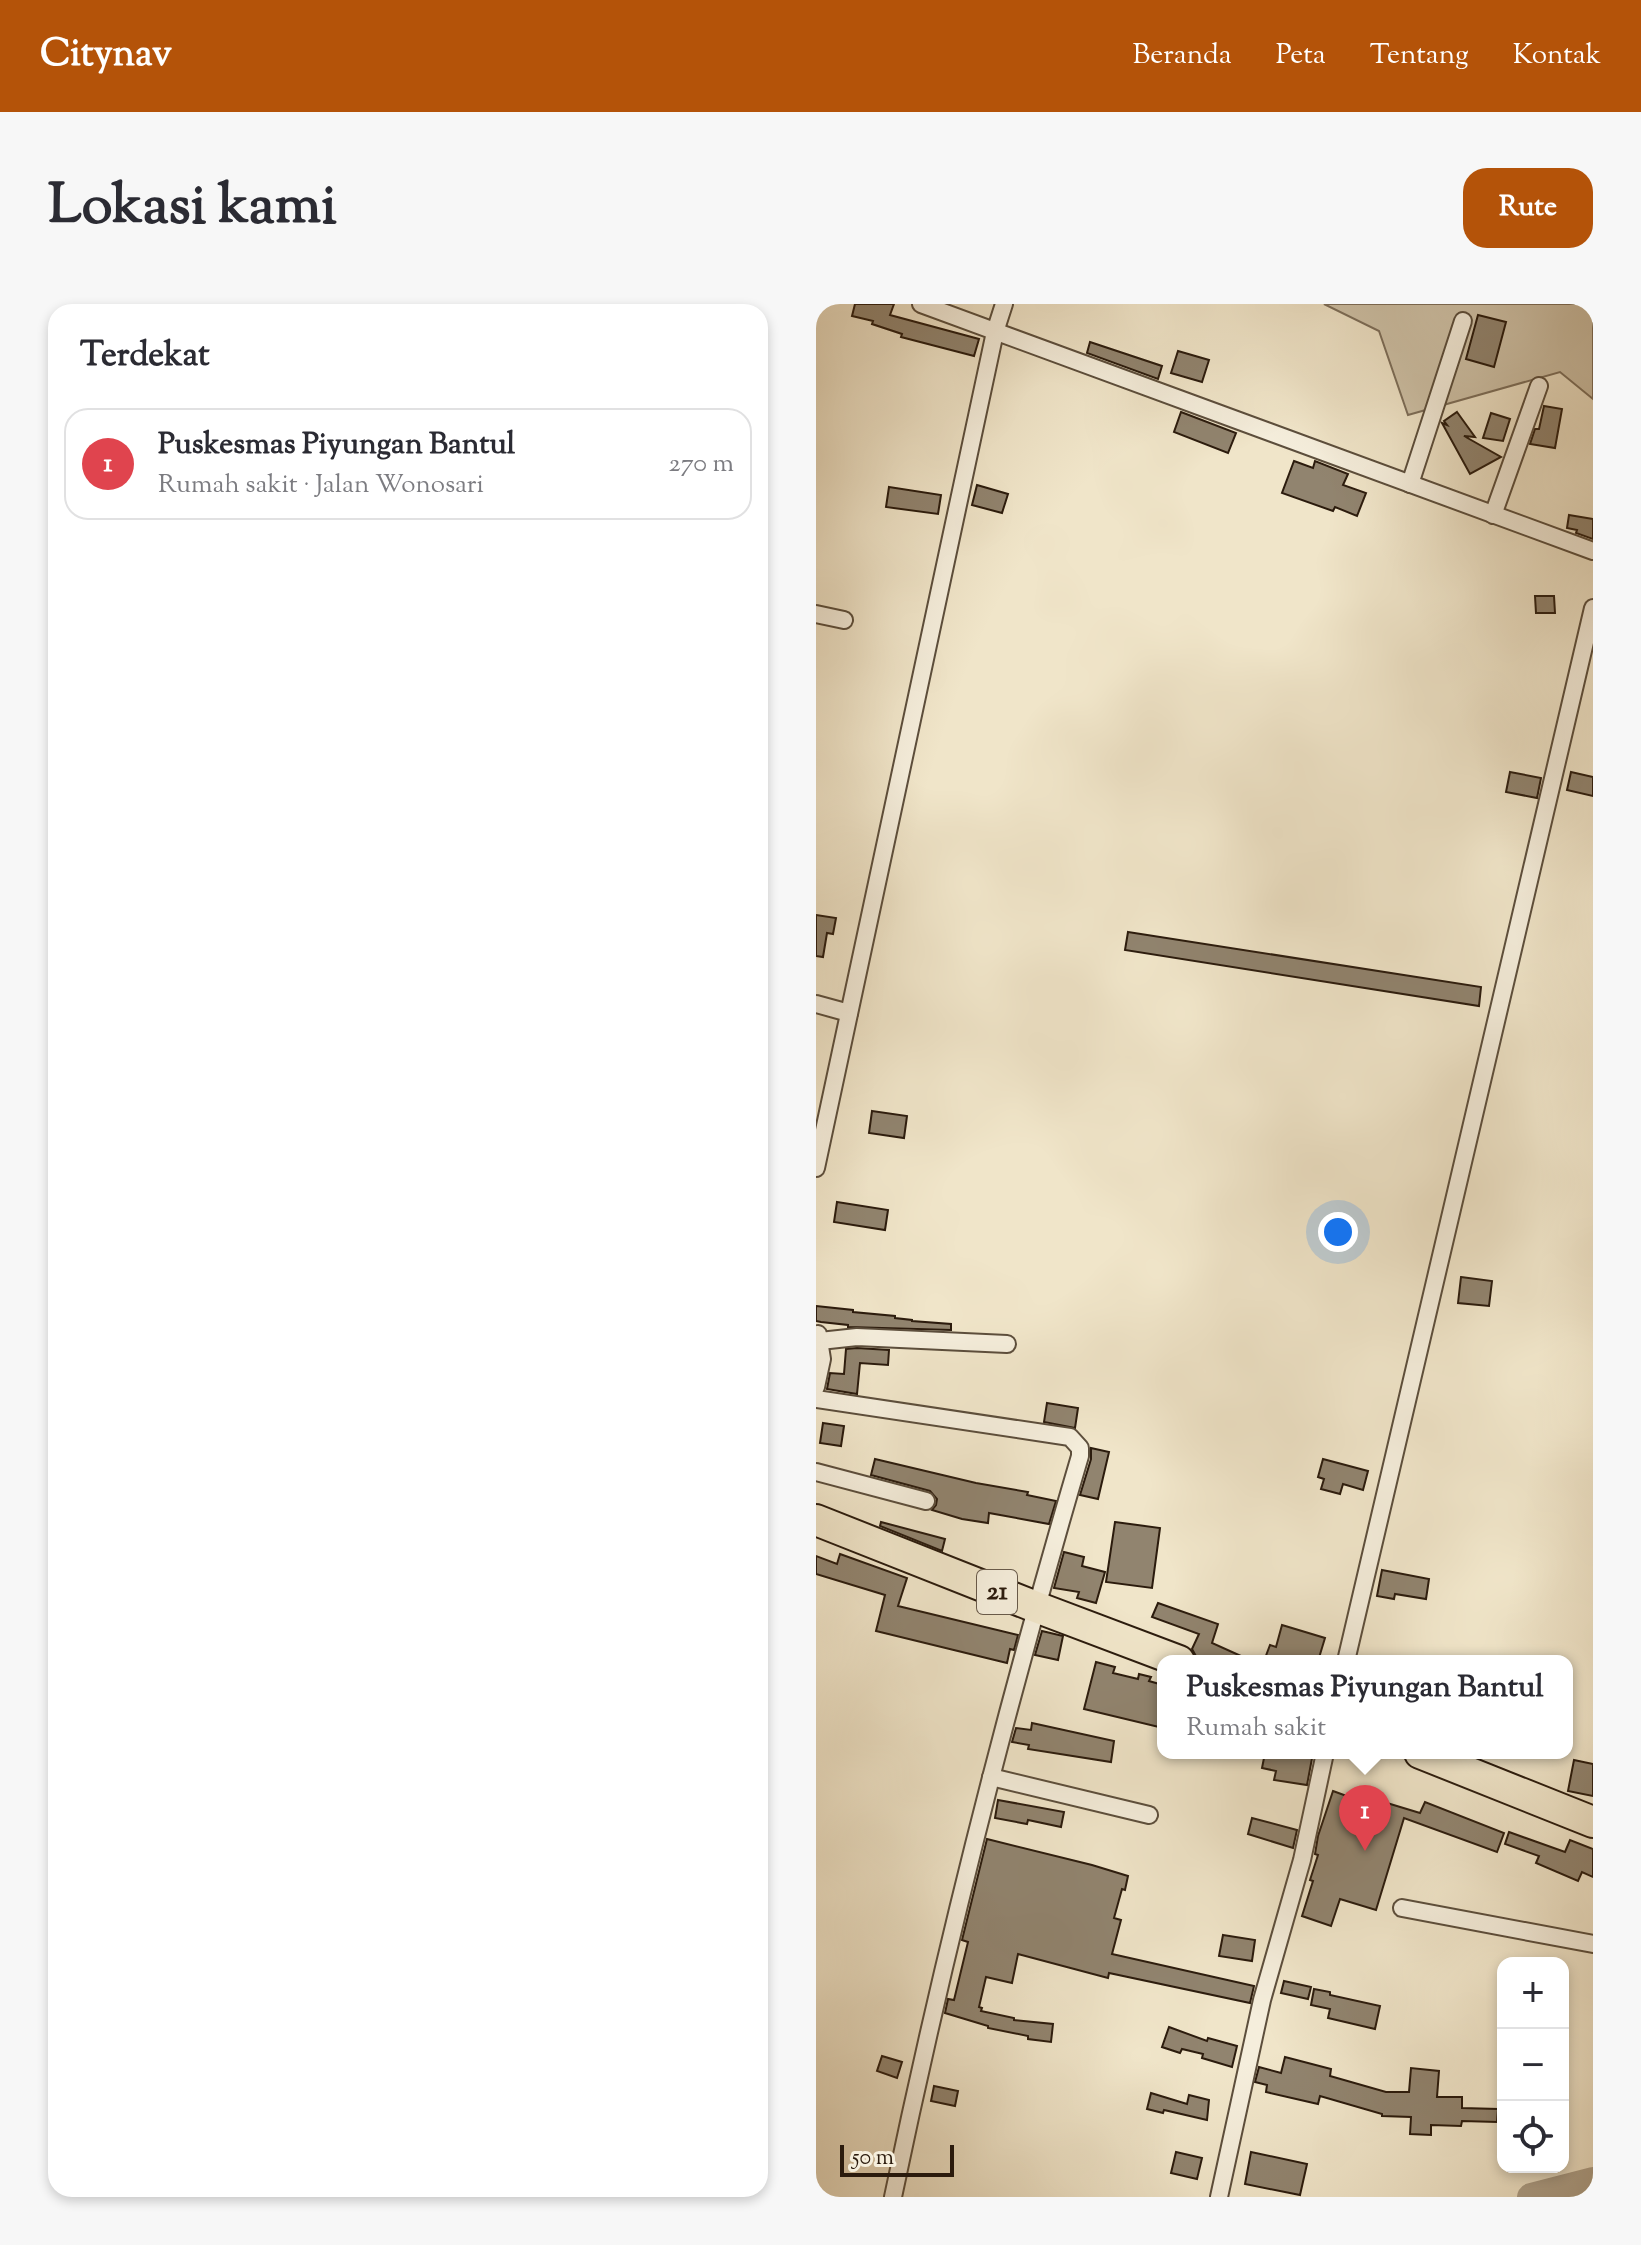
<!DOCTYPE html>
<html lang="id">
<meta charset="utf-8">
<style>
:root{--surface:#fff;--page:#f7f7f7;--text:#2b2b33;--muted:#7c7c81;--line:#e1e1e2;--accent:#b45309}
body{margin:0;font-family:"Sorts Mill Goudy",serif;background:var(--page);color:var(--text)}
.controls{position:absolute;right:24px;bottom:24px;display:grid;overflow:hidden;border-radius:16px;box-shadow:0 4px 12px #0003}
.controls button{width:72px;height:72px;display:grid;place-items:center;padding:0;border:0;border-bottom:2px solid var(--line);background:var(--surface);color:var(--text);font:40px sans-serif}
.scale{position:absolute;left:24px;bottom:20px;width:114px;box-sizing:border-box;padding-left:8px;border:4px solid #2b1b0d;border-top:0;font-size:22px;line-height:28px;white-space:nowrap;color:#2b1b0d;-webkit-text-stroke:6px #f5eedc;paint-order:stroke}
.you{position:absolute;left:522px;top:928px;width:28px;height:28px;margin:-20px;border:6px solid #fff;border-radius:50%;background:#1a73e8;box-shadow:0 0 0 12px #1a73e833}
.badge{display:grid;place-items:center;width:52px;height:52px;border-radius:50%;background:var(--accent);color:#fff;font-size:26px;font-weight:700}
.pin{position:absolute;translate:-50% -66px;filter:drop-shadow(0 2px 4px #0008)}
.pin::after{content:'';position:absolute;top:42px;width:28px;height:24px;background:inherit;clip-path:polygon(0 0,100% 0,50% 100%)}
.popup{position:absolute;left:341px;top:1351px;width:416px;height:104px;box-sizing:border-box;display:grid;place-content:center;border-radius:16px;background:var(--surface);filter:drop-shadow(0 2px 6px #0005);font-size:26px;white-space:nowrap;color:var(--muted)}
.popup b{font-size:30px;color:var(--text)}
.popup::after{content:'';position:absolute;left:50%;top:100%;margin-left:-16px;border:16px solid transparent;border-top-color:var(--surface)}
.list{margin:0;padding:0;list-style:none}
h2{display:flex;justify-content:space-between;align-items:center;height:104px;margin:0;padding:0 32px;font-size:34px}
h2 small{font-size:26px;font-weight:400;color:var(--muted)}
.list li{display:grid;grid-template-columns:52px 1fr auto;gap:24px;align-items:center;box-sizing:border-box;height:112px;margin:0 16px 16px;padding:0 16px;border:2px solid var(--line);border-radius:24px}
.list b{display:block;font-size:30px;white-space:nowrap}
.list p{margin:0;font-size:26px;white-space:nowrap;color:var(--muted)}
.list em{font-size:26px;font-style:normal;color:var(--muted)}
.icon{flex:none;width:44px;height:44px;fill:none;stroke:currentColor;stroke-width:2;stroke-linecap:round;stroke-linejoin:round}
.map{position:relative;flex:none;width:777px;height:1893px;overflow:hidden;border-radius:24px}
header{display:flex;align-items:center;gap:48px;box-sizing:border-box;height:112px;padding:0 40px;background:var(--accent);color:#fff}
header strong{font-size:38px}
nav{display:flex;gap:44px;margin-inline-start:auto;font-size:28px}
.intro{display:flex;align-items:center;justify-content:space-between;box-sizing:border-box;height:192px;padding:0 48px}
h1{margin:0;font-size:56px}
.button{padding:20px 36px;border-radius:24px;background:var(--accent);color:#fff;font-size:28px;font-weight:700}
main{display:flex;gap:48px;padding:0 48px}
aside{flex:1;background:var(--surface);border-radius:24px;box-shadow:0 4px 12px #0003}
.map>svg:first-child{display:block}
.green{fill:#cfc3a9;stroke:#7d6f5b;stroke-width:2}
.lines{fill:none;stroke-linecap:round;stroke-linejoin:round}
.river{stroke:#ada089;stroke-width:28}
.building{fill:#91846f;stroke:#2b1b0d;stroke-width:2}
.street-casing{stroke:#5c4e3c;stroke-width:20}
.highway-casing{stroke:#2b1b0d;stroke-width:34}
.street{stroke:#f5eedc;stroke-width:16}
.highway{stroke:#f0e5c9;stroke-width:30}
.labels{text-anchor:middle;dominant-baseline:central;stroke-width:7;stroke-linejoin:round;paint-order:stroke}
.shield{fill:#f5eedc;stroke:#685a4b;stroke-width:2}
.shield-label{font-size:26px;font-weight:bold;fill:#2b1b0d}
</style>
<header>
<strong>Citynav</strong>
<nav><a>Beranda</a><a>Peta</a><a>Tentang</a><a>Kontak</a></nav>
</header>
<div class="intro"><h1>Lokasi kami</h1><a class="button">Rute</a></div>
<main>
<aside>
<h2>Terdekat<small></small></h2>
<ul class="list">
<li><span class="badge" style="background:#e0444e">1</span><div><b>Puskesmas Piyungan Bantul</b><p>Rumah sakit · Jalan Wonosari</p></div><em>270 m</em></li>
</ul>
</aside>
<div class="map">
<svg width="777" height="1893" viewBox="0 0 777 1893">
<rect width="100%" height="100%" fill="#f0e5c9"/>
<filter id="stains"><feTurbulence type="fractalNoise" baseFrequency=".0025" numOctaves="4"/><feColorMatrix values="0 0 0 0 .2 0 0 0 0 .09 0 0 0 0 .02 0 0 0 .5 -.17"/></filter>
<radialGradient id="worn" r=".72"><stop offset=".6" stop-color="#630" stop-opacity="0"/><stop offset="1" stop-color="#630" stop-opacity=".3"/></radialGradient>
<polygon class="green" points="508,0 777,0 777,95 744,68 592,111 563,27"/>
<g class="lines">
<polyline class="river" points="715,1893 777,1877"/>
</g>
<g class="building">
<polygon points="39,0 78,0 74,11 163,35 158,52 85,33 86,30 56,20 57,17 36,12"/>
<polygon points="662,11 690,18 678,63 650,55"/>
<polygon points="274,38 346,62 342,75 271,49"/>
<polygon points="362,47 393,56 386,78 355,69"/>
<polygon points="728,102 746,105 739,144 714,140 719,125 723,125"/>
<polygon points="365,108 420,129 412,149 358,128"/>
<polygon points="641,108 659,133 648,132 685,153 654,170 626,119 631,121 628,117"/>
<polygon points="675,109 694,115 687,137 667,134"/>
<polygon points="478,157 497,164 499,157 532,170 527,181 550,189 541,212 519,203 517,207 466,189"/>
<polygon points="161,181 192,190 186,209 156,201"/>
<polygon points="73,183 125,191 122,210 70,203"/>
<polygon points="753,211 777,215 777,235 760,229 761,226 751,224"/>
<polygon points="719,292 738,292 739,309 720,309"/>
<polygon points="694,468 725,474 721,494 690,488"/>
<polygon points="755,468 777,473 777,492 751,486"/>
<polygon points="0,611 20,614 17,630 11,629 7,653 0,652"/>
<polygon points="312,628 665,683 663,702 309,646"/>
<polygon points="56,807 91,812 88,834 53,829"/>
<polygon points="21,898 72,906 69,926 18,918"/>
<polygon points="645,973 676,977 673,1002 642,999"/>
<polygon points="0,1002 37,1006 37,1008 79,1012 79,1014 96,1016 96,1017 135,1020 135,1026 32,1023 32,1021 5,1018 0,1017"/>
<polygon points="41,1044 73,1046 72,1061 44,1059 41,1090 11,1085 14,1069 28,1070 30,1045"/>
<polygon points="231,1099 262,1104 259,1124 228,1118"/>
<polygon points="7,1119 28,1122 25,1142 4,1139"/>
<polygon points="275,1144 293,1148 282,1195 264,1191 275,1155"/>
<polygon points="59,1155 160,1179 212,1188 211,1191 240,1197 233,1220 173,1209 172,1219 146,1215 116,1206 120,1201 121,1195 114,1187 55,1171"/>
<polygon points="507,1155 552,1167 547,1186 527,1180 524,1190 505,1185 508,1175 502,1173"/>
<polygon points="65,1218 129,1235 126,1247 64,1222"/>
<polygon points="299,1218 344,1224 336,1284 290,1278"/>
<polygon points="248,1248 268,1253 266,1262 289,1268 280,1299 261,1294 263,1288 238,1284"/>
<polygon points="24,1250 91,1274 82,1302 202,1331 198,1346 194,1345 191,1359 60,1327 69,1291 0,1270 0,1252 21,1260"/>
<polygon points="566,1266 613,1275 610,1295 579,1290 578,1295 561,1292"/>
<polygon points="342,1299 402,1320 396,1339 436,1357 387,1357 381,1354 376,1345 383,1330 336,1313"/>
<polygon points="466,1321 509,1334 502,1357 448,1357 454,1341 460,1343"/>
<polygon points="226,1327 247,1332 242,1356 219,1351"/>
<polygon points="280,1358 299,1363 297,1369 322,1375 323,1370 335,1373 333,1377 347,1381 347,1424 268,1405"/>
<polygon points="216,1419 298,1437 295,1458 212,1445 213,1441 196,1438 200,1424 215,1426"/>
<polygon points="449,1449 497,1449 491,1481 458,1476 460,1467 446,1464"/>
<polygon points="758,1456 777,1460 777,1492 752,1487"/>
<polygon points="517,1487 536,1494 538,1489 604,1509 609,1498 688,1529 681,1548 588,1514 560,1606 524,1595 515,1622 486,1612 497,1577 494,1576 502,1551 499,1550 502,1532"/>
<polygon points="182,1496 248,1508 245,1523 212,1516 211,1520 179,1514"/>
<polygon points="436,1514 481,1526 477,1544 432,1530"/>
<polygon points="693,1528 749,1548 754,1536 777,1545 777,1573 766,1568 762,1577 720,1559 723,1552 689,1540"/>
<polygon points="171,1535 276,1561 312,1572 309,1586 306,1585 298,1614 305,1616 296,1650 438,1682 434,1699 293,1669 292,1674 202,1650 196,1679 170,1673 163,1703 166,1704 165,1707 198,1714 198,1716 237,1720 235,1738 212,1735 212,1732 172,1724 172,1722 129,1709 132,1695 138,1696 152,1638 146,1636"/>
<polygon points="407,1631 439,1636 436,1657 403,1652"/>
<polygon points="468,1677 495,1683 492,1695 465,1689"/>
<polygon points="498,1685 514,1688 514,1691 564,1702 559,1725 512,1714 514,1705 495,1701"/>
<polygon points="353,1723 391,1737 392,1734 421,1742 416,1763 386,1754 387,1750 366,1745 364,1749 346,1743"/>
<polygon points="66,1752 86,1758 81,1774 61,1767"/>
<polygon points="469,1753 515,1765 514,1772 570,1788 593,1788 595,1764 623,1767 621,1793 646,1793 646,1804 682,1805 681,1818 646,1817 645,1822 615,1821 615,1831 594,1830 595,1813 566,1812 566,1810 504,1792 502,1800 450,1788 451,1781 439,1778 443,1763 465,1769"/>
<polygon points="118,1782 142,1787 139,1802 115,1797"/>
<polygon points="335,1789 371,1800 373,1791 393,1796 391,1816 348,1806 347,1809 331,1805"/>
<polygon points="360,1848 386,1854 381,1875 355,1869"/>
<polygon points="435,1848 491,1860 484,1891 429,1880"/>
</g>
<g class="lines">
<g class="street-casing">
<g id="street">
<polyline points="105,0 777,247"/>
<polyline points="594,180 647,17"/>
<polyline points="677,211 723,82"/>
<polyline points="0,310 28,316"/>
<polyline points="0,700 33,709"/>
<polyline points="0,864 179,28 188,0"/>
<polyline points="4,1037 41,1033 191,1040"/>
<polyline points="0,1083 6,1055 2,1030"/>
<path d="M0,1095L254,1133L264,1144V1152C192,1396 129,1644 77,1893"/>
<polyline points="0,1168 110,1197"/>
<polyline points="530,1357 777,304"/>
<polyline points="175,1473 333,1511"/>
<polyline points="586,1604 777,1640"/>
<polyline points="403,1893 446,1696 486,1556 509,1449"/>
</g>
</g>
<g class="highway-casing">
<g id="highway">
<polyline points="0,1216 220,1303 363,1357"/>
<polyline points="604,1449 777,1518"/>
</g>
</g>
<use href="#street" class="street"/>
<use href="#highway" class="highway"/>
</g>
<g class="labels">
<rect class="shield" x="161" y="1266" width="40" height="44" rx="6"/>
<g class="shield-label">
<text x="181" y="1288">21</text>
</g>
</g>
<rect width="100%" height="100%" filter="url(#stains)"/>
<rect width="100%" height="100%" fill="url(#worn)"/>
</svg>
<div class="controls">
<button>+</button>
<button>−</button>
<button><svg class="icon" aria-label="locate" viewBox="0 0 24 24"><circle cx="12" cy="12" r="6"/><path d="M12 2v4M12 18v4M2 12h4M18 12h4"/></svg></button>
</div>
<div class="scale">50 m</div>
<div class="you"></div>
<div class="pin badge" style="left:549px;top:1547px;background:#e0444e">1</div>
<div class="popup"><b>Puskesmas Piyungan Bantul</b>Rumah sakit</div>
</div>
</main>
